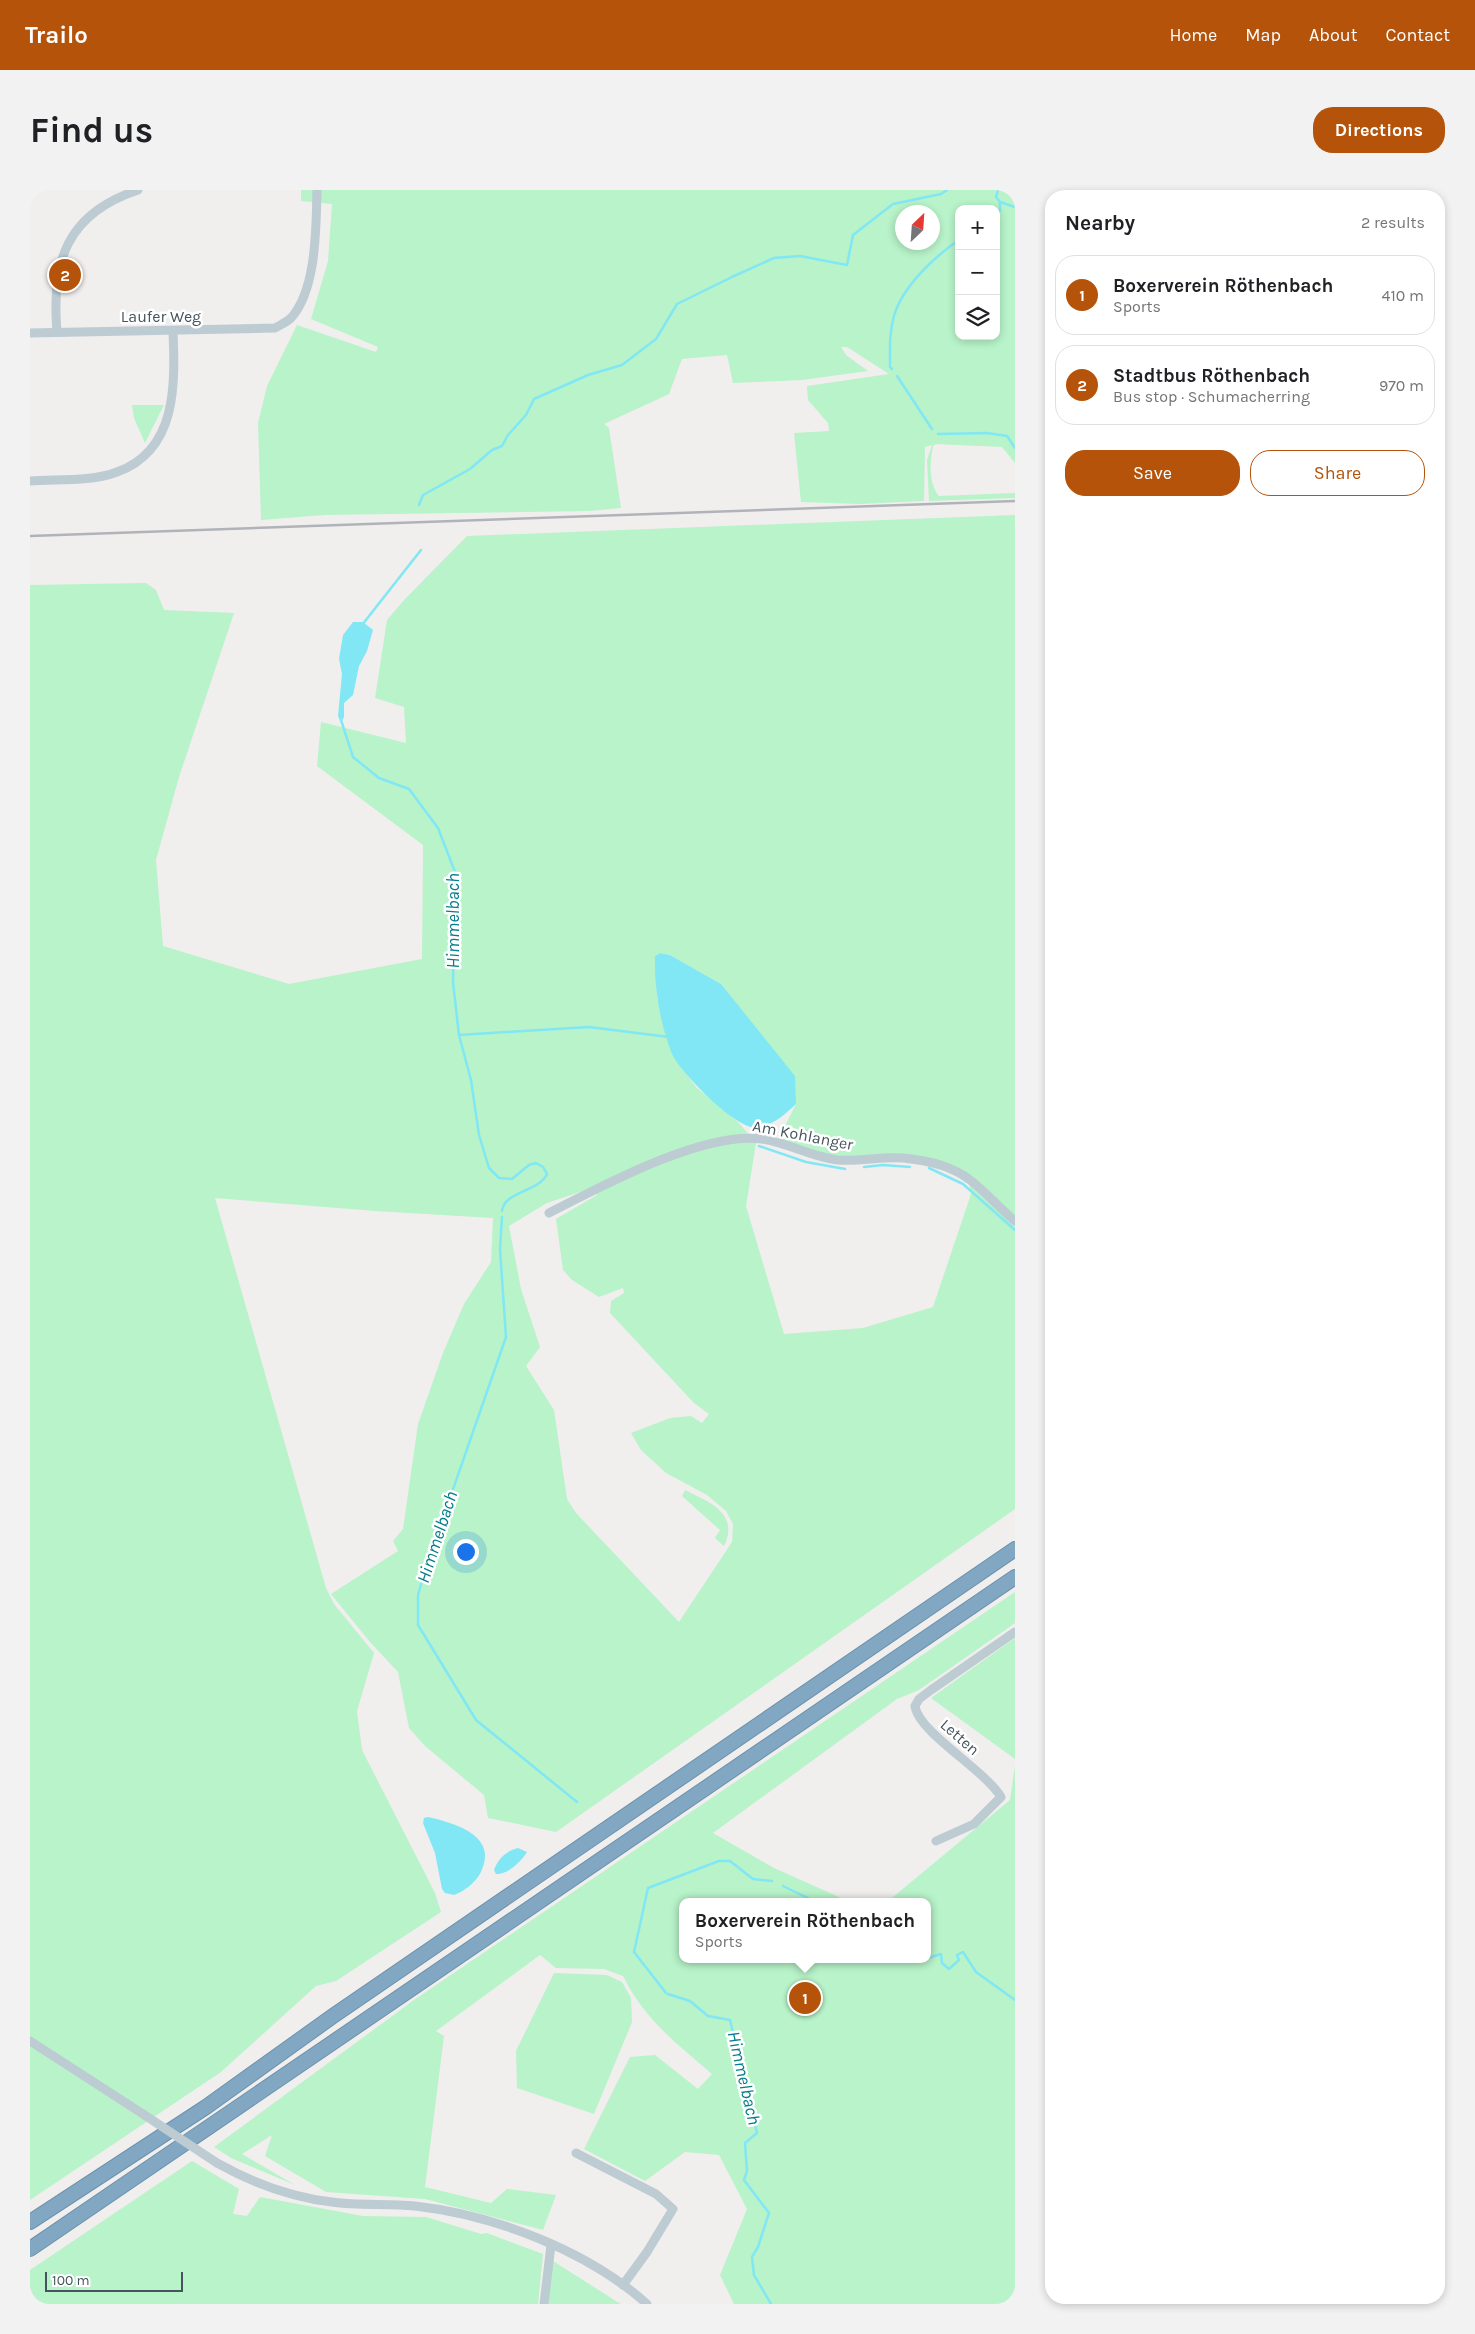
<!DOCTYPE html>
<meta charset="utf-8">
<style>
:root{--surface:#fff;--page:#f2f2f2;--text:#202124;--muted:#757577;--line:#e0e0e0;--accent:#b45309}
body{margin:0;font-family:Karla,sans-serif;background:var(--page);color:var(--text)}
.controls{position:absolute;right:15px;top:15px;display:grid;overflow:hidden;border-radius:10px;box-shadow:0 2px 8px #0003}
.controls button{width:45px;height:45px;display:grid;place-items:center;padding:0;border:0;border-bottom:1px solid var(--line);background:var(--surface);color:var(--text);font:25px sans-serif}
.compass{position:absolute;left:865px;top:15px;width:45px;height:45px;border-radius:50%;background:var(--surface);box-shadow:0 2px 8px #0003;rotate:25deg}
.scale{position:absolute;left:15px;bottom:12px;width:138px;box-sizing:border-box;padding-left:5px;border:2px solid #45545d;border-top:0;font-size:14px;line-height:18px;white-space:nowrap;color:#45545d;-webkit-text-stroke:4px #fff;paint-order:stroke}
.you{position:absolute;left:435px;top:1361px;width:18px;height:18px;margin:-12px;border:4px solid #fff;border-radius:50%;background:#1a73e8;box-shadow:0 0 0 8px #1a73e833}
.badge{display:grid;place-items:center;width:32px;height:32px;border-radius:50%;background:var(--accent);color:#fff;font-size:16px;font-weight:700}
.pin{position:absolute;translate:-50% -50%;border:2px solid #fff;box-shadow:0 1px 5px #0006}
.popup{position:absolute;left:649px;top:1708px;width:252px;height:65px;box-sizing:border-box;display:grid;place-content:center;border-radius:10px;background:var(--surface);filter:drop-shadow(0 1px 4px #0005);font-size:16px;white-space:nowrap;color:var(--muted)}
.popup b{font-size:19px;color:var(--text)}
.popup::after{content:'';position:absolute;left:50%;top:100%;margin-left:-10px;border:10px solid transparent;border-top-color:var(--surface)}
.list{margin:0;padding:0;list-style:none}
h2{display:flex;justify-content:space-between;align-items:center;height:65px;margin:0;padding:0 20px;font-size:21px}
h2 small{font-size:16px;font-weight:400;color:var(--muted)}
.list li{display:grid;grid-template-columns:32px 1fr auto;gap:15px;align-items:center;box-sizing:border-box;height:80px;margin:0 10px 10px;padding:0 10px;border:1px solid var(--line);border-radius:20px}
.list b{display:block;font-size:19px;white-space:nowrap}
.list p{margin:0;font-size:16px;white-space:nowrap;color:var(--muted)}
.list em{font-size:16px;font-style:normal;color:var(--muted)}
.actions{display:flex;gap:10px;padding:15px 20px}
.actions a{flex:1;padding:11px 0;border:1px solid var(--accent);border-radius:20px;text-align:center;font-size:18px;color:var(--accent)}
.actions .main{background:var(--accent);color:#fff}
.icon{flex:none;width:28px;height:28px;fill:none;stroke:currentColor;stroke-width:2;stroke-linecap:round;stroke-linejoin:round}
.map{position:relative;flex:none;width:985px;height:2114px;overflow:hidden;border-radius:20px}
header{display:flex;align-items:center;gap:30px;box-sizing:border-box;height:70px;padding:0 25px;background:var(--accent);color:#fff}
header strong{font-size:24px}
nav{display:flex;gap:28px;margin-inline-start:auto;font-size:18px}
.intro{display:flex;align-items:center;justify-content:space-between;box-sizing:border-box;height:120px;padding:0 30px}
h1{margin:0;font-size:35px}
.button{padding:12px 22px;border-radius:20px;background:var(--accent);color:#fff;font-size:18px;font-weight:700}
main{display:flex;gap:30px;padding:0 30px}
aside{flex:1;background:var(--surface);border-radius:20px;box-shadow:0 2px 8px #0003}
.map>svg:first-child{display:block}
.green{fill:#b8f3c9;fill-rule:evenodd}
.water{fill:#81e7f4}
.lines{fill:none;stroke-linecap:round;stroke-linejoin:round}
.stream{stroke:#81e7f4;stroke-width:2.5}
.highway-casing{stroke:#6c92ad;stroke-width:16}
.minor{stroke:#bdcbd2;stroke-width:9}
.highway{stroke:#81a7c2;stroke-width:14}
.rail{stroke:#b0b4b9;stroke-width:2.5}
.minor-bridge{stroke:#bdcbd2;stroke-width:9}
.labels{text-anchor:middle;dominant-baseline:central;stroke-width:5;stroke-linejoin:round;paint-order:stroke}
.street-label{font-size:16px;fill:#45545d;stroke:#fff}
.water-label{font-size:18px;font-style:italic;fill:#047d8c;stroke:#fff}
</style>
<header>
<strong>Trailo</strong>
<nav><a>Home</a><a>Map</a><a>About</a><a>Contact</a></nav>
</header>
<div class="intro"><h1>Find us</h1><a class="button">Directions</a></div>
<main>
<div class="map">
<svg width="985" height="2114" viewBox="0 0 985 2114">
<rect width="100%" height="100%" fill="#f1eeee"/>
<g class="green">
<path d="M271,0H985V273L972,257L906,254L903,256C900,271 898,293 909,306L985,303V308L899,311L897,270L902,255L895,257L894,311L829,314L771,312L764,243L799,241L798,233L778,210L777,196L859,184L817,157H811L816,165L838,181L772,190L703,193L697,165L652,169L639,204L574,234L579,238L591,318L560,321L294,325L231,330L228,233L237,196L267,135L346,162L348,157L281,129L298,71L302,14L271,11ZM929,19H966V146H929ZM872,22H902V52H872Z"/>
<polygon points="102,215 134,215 115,253 104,228"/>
<path d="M985,325V1319L526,1642L458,1628L454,1605L395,1556L379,1538L368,1482L340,1452L301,1404L368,1361L363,1351L373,1339L388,1234L413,1163L434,1114L461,1072L463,1028L345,1021L185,1008L296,1398L304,1414L344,1463L327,1521L332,1560L405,1703L411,1722L306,1791L286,1796L191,1882L0,2010V395L116,393L126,400L134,420L204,423L149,587L126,670L133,756L259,794L392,769L393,655L287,576L291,532L376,553L374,517L345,508L357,430L375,409L437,346ZM630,763L640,765L691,794L766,914L748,950L789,964L822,969L917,974L938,985L941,1004L903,1117L833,1138L754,1144L716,1016L726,953L708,932L666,897L643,866L627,808L625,766ZM565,997L567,1005L526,1029L533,1080L542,1090L569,1107L593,1098L594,1103L581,1111L580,1123L664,1213L679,1224L672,1233L661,1226L640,1228L601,1243L611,1260L636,1283L677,1305L696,1321L703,1334L702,1352L649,1432L546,1323L537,1309L524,1220L496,1176L510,1157L491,1099L479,1036L517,1013Z"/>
<path d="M655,1300C679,1312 710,1323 694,1356L685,1348L690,1340L652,1306Z"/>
<path d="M985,1402V1433L889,1500L867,1509L683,1643L744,1678L820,1712H652V1769H898V1712H857L980,1610L985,1576V2114H704L690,2085L717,2019L689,1965L655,1962L615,1991L554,1959L600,1867L625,1865L668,1899L682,1884C646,1853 615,1830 593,1786L574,1779L526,1778L510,1765L406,1841L414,1846L395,1997L461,2013L477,1999L526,2005L513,2040L395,2009L296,2002L235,1966L242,1945L212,1964L265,1995L201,1968L184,1957L384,1810Z"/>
<polygon points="985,1448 985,1569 901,1508"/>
<polygon points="524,1783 577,1785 592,1792 601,1808 602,1832 564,1924 487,1898 486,1861"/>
<polygon points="162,1971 209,1999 203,2024 217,2026 230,2007 333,2026 396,2027 451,2044 457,2043 513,2064 508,2114 0,2114 0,2080"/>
<polygon points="523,2071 589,2113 591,2114 518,2114"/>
</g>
<g class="water">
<polygon points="323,432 333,432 343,440 337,461 329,476 323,505 314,513 314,527 311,533 308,526 312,484 309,469 313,445"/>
<path d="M630,763L640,765L691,794L765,886L766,914C753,926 743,936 724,937C705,938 650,882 642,864C630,833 624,799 625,766Z"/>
<path d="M398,1627C424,1633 469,1645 451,1682C446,1692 435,1701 424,1705L415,1703L412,1699L405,1663L393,1633L394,1628Z"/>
<path d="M488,1658L497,1662C492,1671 477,1685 466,1684L464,1680C468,1669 476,1661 488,1658Z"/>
</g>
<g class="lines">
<g class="stream">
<polyline points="968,0 966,7 970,12 985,17"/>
<polyline points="966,24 970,21 970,12"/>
<polyline points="704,86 744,68 770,66 817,75 823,45 863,14 911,4 917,0"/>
<path d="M862,179L860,177C860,159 859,143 864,126C872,97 905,66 929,50"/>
<polyline points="867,186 902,239"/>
<polyline points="908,244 957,243 977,246 985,258"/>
<polyline points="389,315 393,305 440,279 462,260 472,256 478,245 496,225 504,209 558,185 592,175 626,149 647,114 704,86"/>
<polyline points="332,435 391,360"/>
<path d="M311,530L323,567L349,588L379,599L408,638L425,682L423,792L429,845L441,890L449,945L459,978L469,988L482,989L499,975L506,973L513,977L517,984C509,1002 474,1001 472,1021"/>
<polyline points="429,845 559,837 639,847"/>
<polyline points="721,935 724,942"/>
<polyline points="729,956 776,972 815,979"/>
<polyline points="834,977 853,975 880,977"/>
<polyline points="899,978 933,994 985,1040"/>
<polyline points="472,1027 470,1059 476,1147 396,1377 388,1405 388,1435 446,1530 547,1612"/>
<polyline points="753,1696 786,1712"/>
<polyline points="898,1768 911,1764 912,1773 919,1779 929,1770 927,1765 933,1762 946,1782 985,1810"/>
<polyline points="892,1769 893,1769"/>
<polyline points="636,1803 604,1762 618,1698 689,1671 700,1671 723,1689 742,1691"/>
<polyline points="638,1804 660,1811 678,1826 700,1830 727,1943 715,1953 717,1981 714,1990 739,2023 728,2057 722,2067 724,2085 741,2114"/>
</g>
<g class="highway-casing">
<g id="highway">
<polyline points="0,2032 176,1917 303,1826 985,1359"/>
<polyline points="0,2059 985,1387"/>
</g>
</g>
<g class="minor">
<path d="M27,142C21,72 36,24 108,0"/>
<path d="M0,143L245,138C250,135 257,132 261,128C287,99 286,36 287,0"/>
<path d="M0,291C28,289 61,292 87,282C148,260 145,193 143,141"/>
<path d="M519,1023C572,996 673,941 732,949C758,953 782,967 808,970C830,972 851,966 873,968C896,970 922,976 940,990C956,1002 969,1018 985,1031"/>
<path d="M906,1651L944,1634L971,1607C955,1580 888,1542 885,1516L889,1509L901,1500L985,1442"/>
<polyline points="0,1851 113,1924"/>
<polyline points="546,1963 626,2004 643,2019 617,2062 593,2095"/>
<path d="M187,1973C223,1993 260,2007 302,2012C329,2016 358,2013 385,2016C465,2025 558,2061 617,2114"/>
<polyline points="514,2114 521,2055"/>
</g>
<use href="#highway" class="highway"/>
<polyline class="rail" points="0,346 985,311"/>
<polyline class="minor-bridge" points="113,1924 187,1973"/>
</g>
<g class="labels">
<g class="street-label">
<text x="131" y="126">Laufer Weg</text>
<text transform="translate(773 945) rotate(11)">Am Kohlanger</text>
<text transform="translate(930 1547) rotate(41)">Letten</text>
</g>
<g class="water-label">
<text transform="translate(423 731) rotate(-90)">Himmelbach</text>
<text transform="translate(407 1347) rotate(-72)">Himmelbach</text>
<text transform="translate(714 1888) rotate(77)">Himmelbach</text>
</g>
</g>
</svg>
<div class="controls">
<button>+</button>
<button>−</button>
<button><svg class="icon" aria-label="layers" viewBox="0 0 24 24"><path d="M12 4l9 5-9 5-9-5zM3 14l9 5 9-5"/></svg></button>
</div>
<svg class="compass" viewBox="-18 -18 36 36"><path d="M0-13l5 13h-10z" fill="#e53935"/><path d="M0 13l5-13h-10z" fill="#757577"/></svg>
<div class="scale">100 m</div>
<div class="you"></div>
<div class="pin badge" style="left:775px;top:1808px">1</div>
<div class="popup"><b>Boxerverein Röthenbach</b>Sports</div>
<div class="pin badge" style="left:35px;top:85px">2</div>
</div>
<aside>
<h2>Nearby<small>2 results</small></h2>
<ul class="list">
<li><span class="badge">1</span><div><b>Boxerverein Röthenbach</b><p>Sports</p></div><em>410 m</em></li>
<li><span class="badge">2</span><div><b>Stadtbus Röthenbach</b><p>Bus stop · Schumacherring</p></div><em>970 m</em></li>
</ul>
<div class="actions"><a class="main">Save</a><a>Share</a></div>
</aside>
</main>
